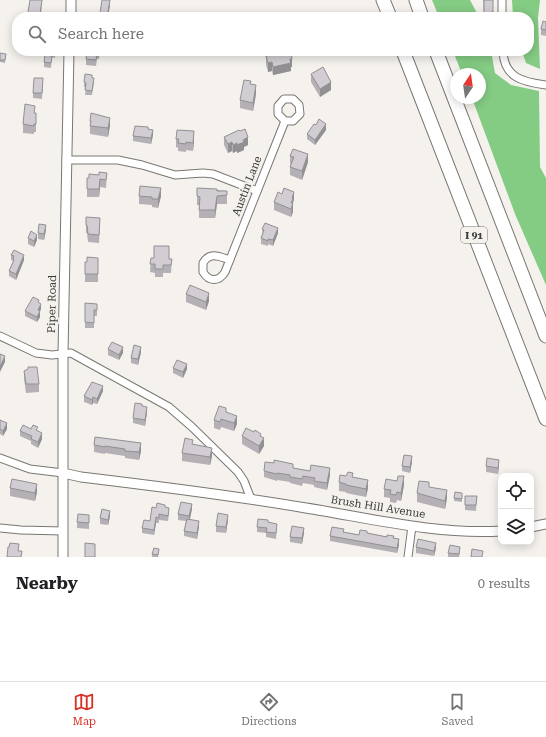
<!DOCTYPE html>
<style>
:root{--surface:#fff;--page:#f6f6f6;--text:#202124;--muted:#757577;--line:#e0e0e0;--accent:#d93025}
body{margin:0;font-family:"Roboto Serif",serif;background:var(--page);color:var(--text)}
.controls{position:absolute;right:12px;bottom:12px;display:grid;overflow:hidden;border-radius:8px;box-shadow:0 2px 10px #0003}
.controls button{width:36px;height:36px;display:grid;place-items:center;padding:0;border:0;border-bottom:1px solid var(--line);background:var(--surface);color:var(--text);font:20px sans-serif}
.compass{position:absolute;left:450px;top:68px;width:36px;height:36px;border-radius:50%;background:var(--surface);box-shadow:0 2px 10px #0003;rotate:13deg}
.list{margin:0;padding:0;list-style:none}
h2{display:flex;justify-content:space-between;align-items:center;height:52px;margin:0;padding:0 16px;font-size:17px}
h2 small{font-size:13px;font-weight:400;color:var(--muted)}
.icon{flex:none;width:22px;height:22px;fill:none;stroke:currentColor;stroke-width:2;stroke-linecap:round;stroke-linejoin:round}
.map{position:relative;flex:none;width:546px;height:557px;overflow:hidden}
.search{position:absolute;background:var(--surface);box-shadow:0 2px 10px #0003;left:12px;right:12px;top:12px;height:44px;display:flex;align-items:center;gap:10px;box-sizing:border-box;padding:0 14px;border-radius:16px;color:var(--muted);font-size:15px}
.sheet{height:124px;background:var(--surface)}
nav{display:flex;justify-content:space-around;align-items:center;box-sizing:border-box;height:56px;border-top:1px solid var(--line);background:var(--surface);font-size:11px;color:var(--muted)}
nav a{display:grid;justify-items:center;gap:2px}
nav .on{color:var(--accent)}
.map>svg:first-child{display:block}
.forest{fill:#84cb84}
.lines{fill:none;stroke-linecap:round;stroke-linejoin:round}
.minor-casing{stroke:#797772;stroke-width:9}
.tertiary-casing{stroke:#797772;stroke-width:11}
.motorway-casing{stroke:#797772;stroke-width:15}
.minor{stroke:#fff;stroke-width:7}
.tertiary{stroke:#fff;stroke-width:9}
.motorway{stroke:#fff;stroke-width:13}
.wall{fill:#b4b0b5}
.shaded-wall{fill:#929093}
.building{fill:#d1cdd2;stroke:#929093}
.labels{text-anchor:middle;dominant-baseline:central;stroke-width:4;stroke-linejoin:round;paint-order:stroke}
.shield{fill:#f5f2ed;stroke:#747370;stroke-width:1}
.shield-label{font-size:10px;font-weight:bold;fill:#3d3c3a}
.street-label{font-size:11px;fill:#3d3c3a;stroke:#f5f2ed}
</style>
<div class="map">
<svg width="546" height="557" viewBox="0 0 546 557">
<rect width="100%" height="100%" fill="#f5f2ed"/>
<g class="forest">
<polygon points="432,0 470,0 479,17 439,17"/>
<polygon points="512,0 540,0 538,18 540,69 526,63 522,51 529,51 529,17 513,17"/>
<polygon points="453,51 491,51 495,73 511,85 539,91 540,167 546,178 546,285 515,214 472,98 480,98 480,74 462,74"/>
</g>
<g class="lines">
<g class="minor-casing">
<g id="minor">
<polyline points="502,0 502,17"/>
<path d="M503,51C504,78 523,82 546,85"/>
<polyline points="66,160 118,160 142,165 175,175 203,173 213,174 257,191"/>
<path d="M230,260C220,257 210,251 203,263V272C209,282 219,282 225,272L285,121H293L300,114L299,105L293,99H284L278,106V114L285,121"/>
<polyline points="0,336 36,353 52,355 71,353 169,407 192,427 238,472 244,481 251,499"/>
<polyline points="0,458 30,469 63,473"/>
<polyline points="0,528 21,530 63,531"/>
<polyline points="408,557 412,526"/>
</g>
</g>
<g class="tertiary-casing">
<g id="tertiary">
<polyline points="71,17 71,0"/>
<path d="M63,473L81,477C156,486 231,495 306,508C369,518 437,535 501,531"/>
<polyline points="531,527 546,524"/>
<polyline points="63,557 63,353 69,51"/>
</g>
</g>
<g class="motorway-casing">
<g id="motorway">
<polyline points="383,0 390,17"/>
<polyline points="416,0 422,17"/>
<polyline points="403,51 546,419"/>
<polyline points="436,51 546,336"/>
</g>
</g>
<use href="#minor" class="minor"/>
<use href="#tertiary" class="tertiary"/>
<use href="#motorway" class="motorway"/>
</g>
<g class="wall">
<polygon points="42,0 41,17 28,17 28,12"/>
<polygon points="483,0 493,0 493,17 484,17"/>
<polygon points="546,22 546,36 541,35 541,29"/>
<polygon points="47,51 55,51 55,58 52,57 51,68 44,67 44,62 47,55"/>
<polygon points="100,51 99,59 97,59 96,66 86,65 86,59 93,52"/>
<polygon points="278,51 292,67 291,67 291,71 273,75 272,71 268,72 266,65 266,56 278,54"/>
<polygon points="0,56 6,57 5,63 0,62"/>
<polygon points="311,74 331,90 320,97 311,82"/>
<polygon points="92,78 94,83 92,95 85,95 86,87 84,87 84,82"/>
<polygon points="43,84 42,99 33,98 33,93"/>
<polygon points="251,84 256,94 253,111 240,108 240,100"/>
<polygon points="35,113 36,113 36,132 34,132 34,134 23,133 23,124"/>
<polygon points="90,121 110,126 108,137 90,134"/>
<polygon points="148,129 153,135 151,144 133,141 133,136"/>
<polygon points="326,130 315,145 307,139 307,134"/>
<polygon points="224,137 248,145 244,147 244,150 237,153 237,151 233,153 232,151 228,153 224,145"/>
<polygon points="176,139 194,140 193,151 186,150 186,152 178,151 178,148 176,147"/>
<polygon points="290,156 308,162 302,180 290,175 290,167 291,164 290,164"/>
<polygon points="107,173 106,188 100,187 99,197 87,197 87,178 89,178"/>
<polygon points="197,188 227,191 227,204 217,204 215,218 199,218 199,205 197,205"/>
<polygon points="282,194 294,200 293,202 293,212 291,217 274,210 274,202"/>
<polygon points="139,196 161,196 158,208 152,207 152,205 139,204"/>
<polygon points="86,217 100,226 99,243 88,242 87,233 86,233"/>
<polygon points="262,229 278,233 273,246 268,244 268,246 261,244 261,238 263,235"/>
<polygon points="46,230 44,240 38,239 38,233"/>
<polygon points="28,238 37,240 34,247 28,244"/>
<polygon points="11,255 24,260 16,280 9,276 9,271 13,262 13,261 11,260"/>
<polygon points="98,258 98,282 85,282 85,274"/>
<polygon points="151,258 172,259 171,273 163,273 163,277 155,277 155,273 150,272"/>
<polygon points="186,294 209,301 206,310 186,302"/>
<polygon points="39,303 41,309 40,311 40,317 37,322 25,316 25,311"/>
<polygon points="85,303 97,304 97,316 94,316 94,328 85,328"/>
<polygon points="108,349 123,353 119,360 108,355"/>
<polygon points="141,352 138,365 131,363 131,358"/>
<polygon points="173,368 187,369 183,378 173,373"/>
<polygon points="24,371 39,384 39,392 26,393 24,379"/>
<polygon points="103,391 97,404 93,403 92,405 84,402 84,396"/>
<polygon points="142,406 147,412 145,426 133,423 133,418"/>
<polygon points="226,412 237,424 234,431 221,427 220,430 214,428 214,420"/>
<polygon points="0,420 7,429 3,436 0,434"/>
<polygon points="20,431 38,431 42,439 38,448 31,444 31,441 20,436"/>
<polygon points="254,432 261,436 264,446 259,454 242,444 242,436"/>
<polygon points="95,437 141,451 139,460 125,458 125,456 105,453 105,454 94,452 94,445"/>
<polygon points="193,444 212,456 210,465 182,461 182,453"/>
<polygon points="412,462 410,473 402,471 402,466"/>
<polygon points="274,463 293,468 330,475 327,490 314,487 314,485 303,483 302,486 290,483 290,482 277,480 277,481 264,477 264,471"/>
<polygon points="499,465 498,474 486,472 486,466"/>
<polygon points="353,477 368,488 366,497 346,493 346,492 339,491 339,482"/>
<polygon points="404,485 401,501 397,500 396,503 390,502 390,498 384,497 384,489"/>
<polygon points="429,487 447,498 445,509 417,502 417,493"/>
<polygon points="10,488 37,492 35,501 10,496"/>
<polygon points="462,496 462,502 454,501 454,498"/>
<polygon points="465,496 477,496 476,511 465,510"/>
<polygon points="165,507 169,513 168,521 159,520 159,523 156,523 154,535 142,533 142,528 150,521 156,508"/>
<polygon points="192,509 190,519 199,526 197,539 184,536 184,531 186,521 178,520 178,514"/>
<polygon points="110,516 108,525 100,524 100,518"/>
<polygon points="89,520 89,529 77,528 77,522"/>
<polygon points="228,520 226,533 216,532 216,526"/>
<polygon points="268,522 277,529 276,539 266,537 266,533 257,532 257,527"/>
<polygon points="344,532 359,535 367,533 394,538 399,545 397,553 330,541 330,536"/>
<polygon points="304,533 302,544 290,542 290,537"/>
<polygon points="416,547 436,548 434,556 416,553"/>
<polygon points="159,552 158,557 152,557 152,554"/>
<polygon points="460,552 459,557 448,557 448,553"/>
</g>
<g class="shaded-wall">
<polygon points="110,0 110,6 108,17 107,17"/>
<polygon points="290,59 292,59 292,67 291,67 291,71 273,75 273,67"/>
<polygon points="272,62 272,71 268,72 268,63"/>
<polygon points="331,82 331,90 320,97 320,89"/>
<polygon points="256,85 256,94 253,111 253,103"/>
<polygon points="110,118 110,126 108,137 108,128"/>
<polygon points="326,124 326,130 315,145 315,140"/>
<polygon points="153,130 153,135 151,144 151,138"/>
<polygon points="194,131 194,140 193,151 193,143"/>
<polygon points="248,137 248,145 244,147 244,150 237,153 237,145 243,140"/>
<polygon points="232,142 232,151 228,153 228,144"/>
<polygon points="237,143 237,151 233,153 233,145"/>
<polygon points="308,154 308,162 302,180 302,171"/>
<polygon points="100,179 100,187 99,197 99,189"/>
<polygon points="161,188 161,196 158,208 158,199"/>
<polygon points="294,192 294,200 293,202 293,212 291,217 292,198"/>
<polygon points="217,196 217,204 215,218 215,210"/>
<polygon points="46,225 46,230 44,240 44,234"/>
<polygon points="278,228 278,233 273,246 273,240"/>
<polygon points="37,235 37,240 34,247 34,241"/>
<polygon points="24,255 24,260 16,280 16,274"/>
<polygon points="209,293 209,301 206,310 206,302"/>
<polygon points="41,304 41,309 38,315 38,310"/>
<polygon points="40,311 40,317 37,322 37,317"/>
<polygon points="123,347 123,353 119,360 119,355"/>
<polygon points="141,347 141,352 138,365 138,359"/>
<polygon points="5,356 5,362 0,372 0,367"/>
<polygon points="187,364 187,369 183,378 183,372"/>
<polygon points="103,386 103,391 97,404 97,399"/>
<polygon points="93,397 93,403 92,405 92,400"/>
<polygon points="147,407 147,412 145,426 145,420"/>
<polygon points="237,416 237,424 234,431 234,423"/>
<polygon points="7,423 7,429 3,436 3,431"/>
<polygon points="42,433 42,439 38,448 38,442"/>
<polygon points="264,438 264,446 259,454 259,446"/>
<polygon points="141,443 141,451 139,460 139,452"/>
<polygon points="212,448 212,456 210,465 210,457"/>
<polygon points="412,456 412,462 410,473 410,467"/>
<polygon points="499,460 499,465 498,474 498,468"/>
<polygon points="330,468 330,475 327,490 327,483"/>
<polygon points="404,476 404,485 401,501 401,493"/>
<polygon points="368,480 368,488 366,497 366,489"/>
<polygon points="37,484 37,492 35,501 35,493"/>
<polygon points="447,490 447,498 445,509 445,501"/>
<polygon points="192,504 192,509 189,522 189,516"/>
<polygon points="110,511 110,516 108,525 108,520"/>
<polygon points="228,515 228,520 226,533 226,527"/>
<polygon points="156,517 156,523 154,535 154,530"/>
<polygon points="199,521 199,526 197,539 197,533"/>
<polygon points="304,528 304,533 302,544 302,538"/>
<polygon points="399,539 399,545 397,553 397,548"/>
<polygon points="436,543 436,548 434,556 434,551"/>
</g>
<g class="building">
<polygon points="30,0 42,0 40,14 30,13 28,12"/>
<polygon points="102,0 110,0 107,17 93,17 93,13 100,13"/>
<polygon points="484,0 493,0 493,12 484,13"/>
<polygon points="543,21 546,22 546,30 541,29"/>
<polygon points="47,51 55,51 55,52"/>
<polygon points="87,51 93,52 93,51 100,51 99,54 97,53 96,60 86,59"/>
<polygon points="278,51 284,51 284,52 291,51 292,59 290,59 291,63 273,67 272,62 268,63 266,56 279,54"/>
<polygon points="0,53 6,54 5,60 0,60"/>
<polygon points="45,55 52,56 51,63 44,62"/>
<polygon points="323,67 331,82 320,89 311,74"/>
<polygon points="85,74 92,75 92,78 94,78 92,91 85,90 86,83 84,82"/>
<polygon points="34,78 43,78 42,93 33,93"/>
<polygon points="244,80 251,81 250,84 256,85 253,103 240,100"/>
<polygon points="25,104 35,106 34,113 36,113 36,124 34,124 34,126 23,124"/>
<polygon points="91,113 110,118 108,128 90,126 91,121 90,121"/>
<polygon points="319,119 326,124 315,140 307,134 314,124 316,125"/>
<polygon points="135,126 148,127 148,129 153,130 151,138 133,136"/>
<polygon points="245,129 248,137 243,140 244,142 237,145 237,143 233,145 232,142 228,144 224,137 239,130 240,131"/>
<polygon points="177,130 194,131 193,143 186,142 186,144 178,143 179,139 176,139"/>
<polygon points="293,149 308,154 302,171 290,167 294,157 290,156"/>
<polygon points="99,172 107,173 106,180 100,179 99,189 87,189 87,178 89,178 89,174 99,175"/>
<polygon points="140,186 161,188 158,199 152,199 152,197 139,196"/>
<polygon points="197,188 217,189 217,191 227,191 227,195 217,196 215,210 199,210 200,197 197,196"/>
<polygon points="284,188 294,192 292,198 293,199 291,203 293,203 291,209 274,202 278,192 282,194"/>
<polygon points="86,217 100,218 99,235 88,234 87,225 86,225"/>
<polygon points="265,223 278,228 273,240 268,239 268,241 261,238 264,230 262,229"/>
<polygon points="39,224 46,225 44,234 38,233"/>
<polygon points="31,231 37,235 34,241 28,238"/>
<polygon points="154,246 169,246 169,259 172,259 171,265 163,265 163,269 155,269 155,264 150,264 151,258 154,258"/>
<polygon points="14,250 24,255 16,274 9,271 14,260 13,259 14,256 11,255"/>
<polygon points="87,257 98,258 98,274 85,274 85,262 87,262"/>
<polygon points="190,285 209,293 206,302 186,294"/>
<polygon points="33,297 39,300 38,302 41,304 38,310 40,311 37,317 25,311"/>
<polygon points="85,303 97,304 97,310 94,310 94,323 85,322"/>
<polygon points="112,342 123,347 119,355 108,349"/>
<polygon points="134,345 141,347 138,359 131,358"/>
<polygon points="0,354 5,356 0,367"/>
<polygon points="177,360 187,364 183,372 173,368"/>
<polygon points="28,367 37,367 39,384 26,384 24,371 28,369"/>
<polygon points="92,382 103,386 97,399 93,397 92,400 84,396"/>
<polygon points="135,403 142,404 142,406 147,407 145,420 133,418"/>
<polygon points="219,406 226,408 226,412 237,416 234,423 221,419 220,422 214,420"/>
<polygon points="0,420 7,423 3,431 0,429"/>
<polygon points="23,425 31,429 33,425 38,427 36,430 42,433 38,442 31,439 32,436 20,431"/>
<polygon points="246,428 254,432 255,430 261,434 260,436 264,438 259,446 242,436"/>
<polygon points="95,437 141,443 139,452 125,451 125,449 105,446 105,447 94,445"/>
<polygon points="185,438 193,440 192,444 212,448 210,457 182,453"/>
<polygon points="404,455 412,456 410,467 402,466"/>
<polygon points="487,458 499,460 498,468 486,466"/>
<polygon points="274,460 293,464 293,468 310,471 311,465 330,468 327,483 314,481 315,478 303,476 302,479 290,477 290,475 277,473 277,474 264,471 265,462 274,463"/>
<polygon points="348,472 353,473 352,477 368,480 366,489 346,485 346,484 339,482 340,475 346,476"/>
<polygon points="398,476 404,476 401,493 397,492 396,495 390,494 391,490 384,489 386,479 397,481"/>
<polygon points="12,479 37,484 35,493 10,488"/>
<polygon points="419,481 429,482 429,487 447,490 445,501 417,493"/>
<polygon points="455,492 462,493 462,499 454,498"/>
<polygon points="465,496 477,496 476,505 465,505"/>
<polygon points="181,502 192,504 189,516 178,514"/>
<polygon points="157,503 165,505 165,507 169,508 168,516 159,514 159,518 156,517 154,530 142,528 144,520 150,521 152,507 156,508"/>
<polygon points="102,509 110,511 108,520 100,518"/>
<polygon points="218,513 228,515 226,527 216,526"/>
<polygon points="78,514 89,515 89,523 77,522"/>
<polygon points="187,519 199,521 197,533 184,531"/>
<polygon points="258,519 268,520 268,522 277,524 276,533 266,532 267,528 257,527"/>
<polygon points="292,526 304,528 302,538 290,537"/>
<polygon points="332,527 344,529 343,532 359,535 360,530 367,531 367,533 387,537 387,535 394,536 393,538 399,539 397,548 330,536"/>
<polygon points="418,539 436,543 434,551 416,547"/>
<polygon points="10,543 19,544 18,551 22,551 21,557 7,557 8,547 9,547"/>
<polygon points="85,543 95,544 95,557 85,557"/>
<polygon points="450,545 460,547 459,554 448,553"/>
<polygon points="154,548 159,549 158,555 152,554"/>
<polygon points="472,549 483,551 482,557 471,557"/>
</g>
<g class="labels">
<rect class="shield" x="461" y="227" width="26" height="16" rx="3"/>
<g class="shield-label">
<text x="474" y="235">I 91</text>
</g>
<g class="street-label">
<text transform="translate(247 186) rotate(-69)">Austin Lane</text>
<text transform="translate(52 304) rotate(-89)">Piper Road</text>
<text transform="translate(378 507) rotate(9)">Brush Hill Avenue</text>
</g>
</g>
</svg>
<div class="controls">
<button><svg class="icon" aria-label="locate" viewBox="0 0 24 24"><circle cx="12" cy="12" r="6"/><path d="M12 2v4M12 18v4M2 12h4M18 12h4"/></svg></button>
<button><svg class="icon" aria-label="layers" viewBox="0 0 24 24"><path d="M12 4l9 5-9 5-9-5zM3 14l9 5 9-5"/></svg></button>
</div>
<svg class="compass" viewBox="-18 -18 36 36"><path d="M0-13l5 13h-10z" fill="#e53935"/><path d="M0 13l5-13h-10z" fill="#757577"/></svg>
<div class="search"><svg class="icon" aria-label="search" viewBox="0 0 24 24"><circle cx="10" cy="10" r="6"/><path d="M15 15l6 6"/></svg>Search here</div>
</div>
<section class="sheet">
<h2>Nearby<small>0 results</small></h2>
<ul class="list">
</ul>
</section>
<nav>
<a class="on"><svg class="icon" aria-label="map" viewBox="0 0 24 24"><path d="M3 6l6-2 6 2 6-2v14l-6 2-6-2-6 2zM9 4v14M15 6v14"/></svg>Map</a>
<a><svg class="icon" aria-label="directions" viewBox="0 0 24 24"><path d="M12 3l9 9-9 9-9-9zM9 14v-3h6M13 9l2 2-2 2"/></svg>Directions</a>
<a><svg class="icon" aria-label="saved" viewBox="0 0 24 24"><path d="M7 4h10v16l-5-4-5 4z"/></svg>Saved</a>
</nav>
